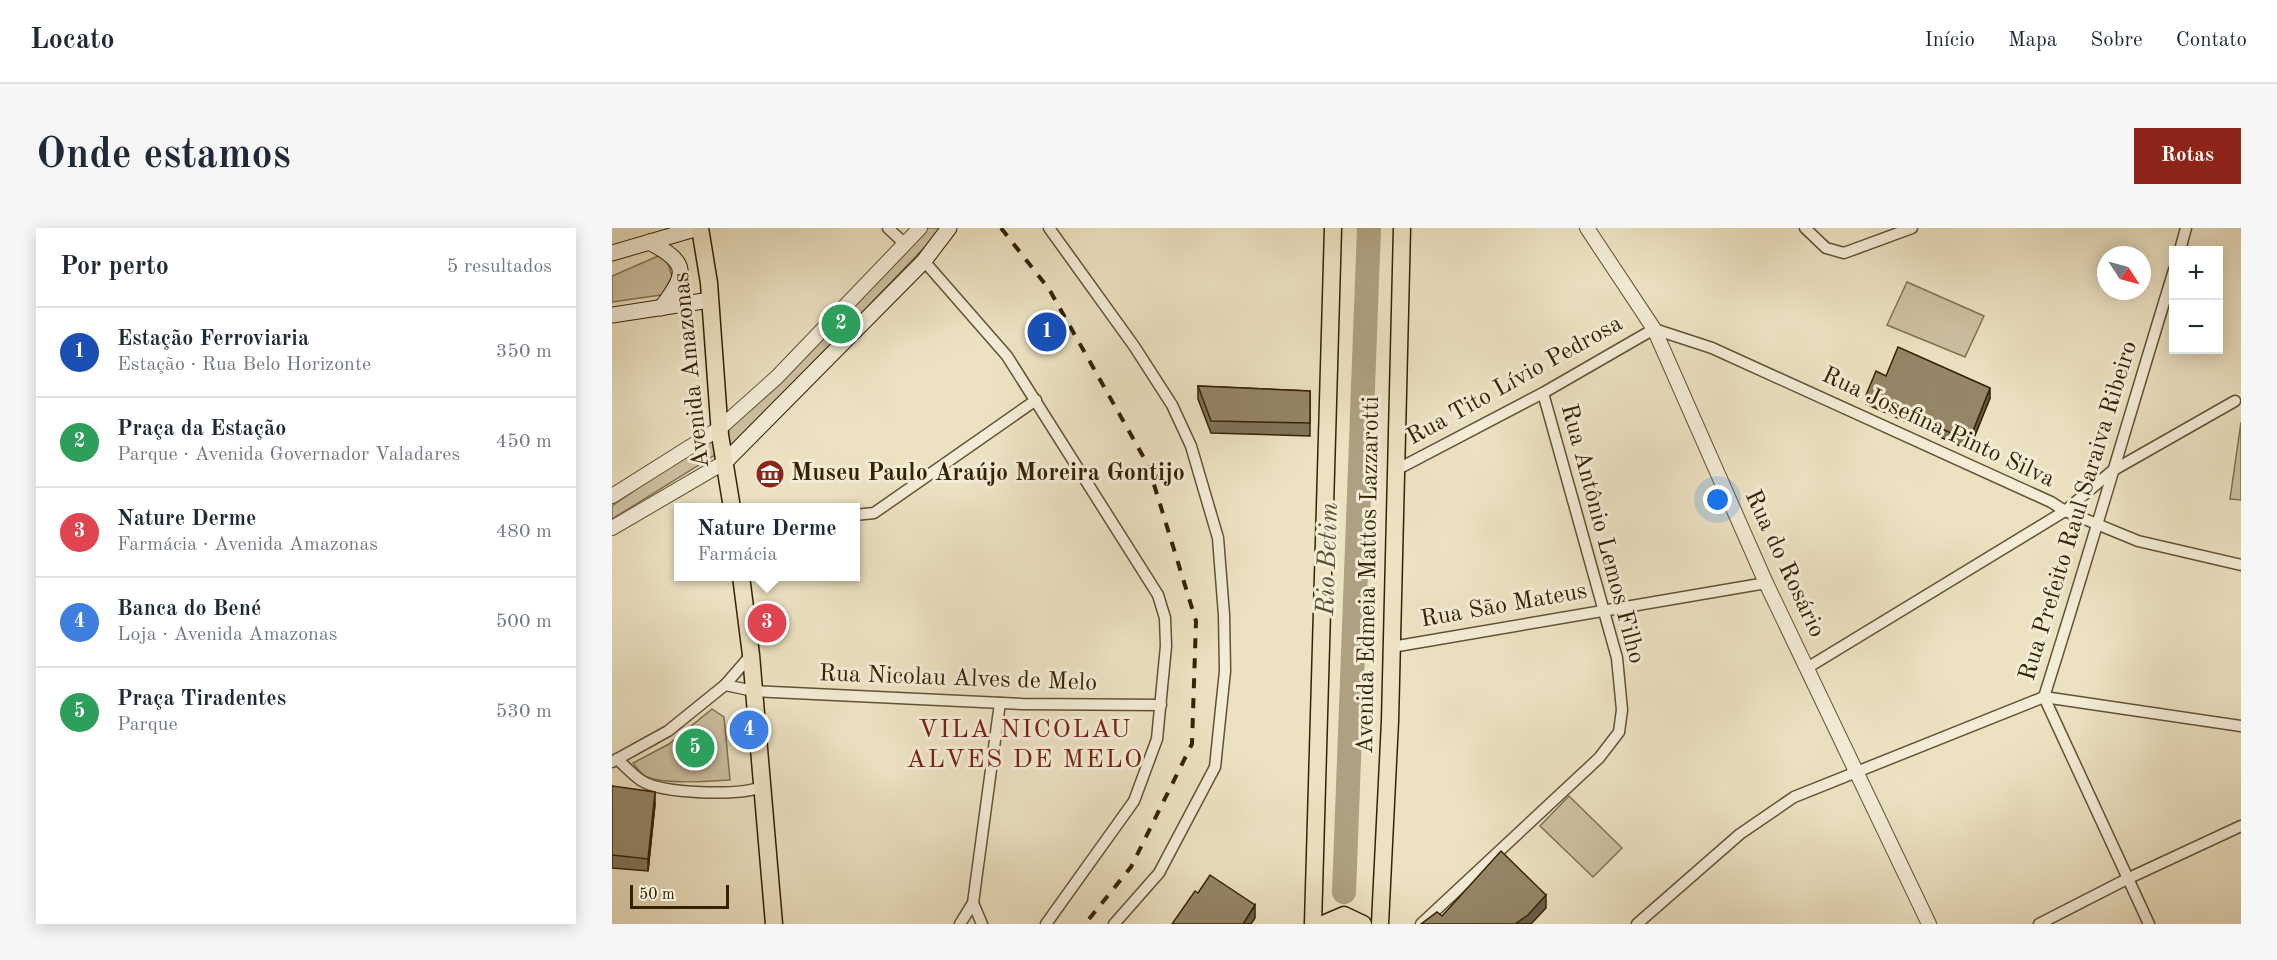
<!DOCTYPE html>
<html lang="pt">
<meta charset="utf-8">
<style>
:root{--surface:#fff;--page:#f6f6f7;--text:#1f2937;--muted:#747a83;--line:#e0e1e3;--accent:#8f2418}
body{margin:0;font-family:"Old Standard TT",serif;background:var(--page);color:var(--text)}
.controls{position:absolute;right:18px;top:18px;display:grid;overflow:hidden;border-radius:0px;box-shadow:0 3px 15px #0003}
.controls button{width:54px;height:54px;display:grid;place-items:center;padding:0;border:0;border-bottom:2px solid var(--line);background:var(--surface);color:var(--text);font:30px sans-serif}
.compass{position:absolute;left:1485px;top:18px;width:54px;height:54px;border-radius:50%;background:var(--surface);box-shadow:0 3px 15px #0003;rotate:126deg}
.scale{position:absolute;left:18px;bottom:15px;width:99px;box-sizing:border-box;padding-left:6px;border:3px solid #352204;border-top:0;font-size:16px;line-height:21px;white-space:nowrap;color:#352204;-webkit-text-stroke:4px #f3ecd7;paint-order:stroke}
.you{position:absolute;left:1106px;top:272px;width:21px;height:21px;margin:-15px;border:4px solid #fff;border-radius:50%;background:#1a73e8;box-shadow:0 0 0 9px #1a73e833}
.badge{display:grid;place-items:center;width:39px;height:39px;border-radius:50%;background:var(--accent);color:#fff;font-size:20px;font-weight:700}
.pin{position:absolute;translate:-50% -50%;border:3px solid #fff;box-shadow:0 2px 6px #0006}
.popup{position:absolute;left:62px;top:275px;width:186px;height:78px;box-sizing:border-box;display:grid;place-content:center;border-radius:0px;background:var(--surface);filter:drop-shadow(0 2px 4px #0005);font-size:20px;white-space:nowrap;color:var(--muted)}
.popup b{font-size:22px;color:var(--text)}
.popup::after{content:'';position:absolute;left:50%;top:100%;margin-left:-12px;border:12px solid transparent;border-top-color:var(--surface)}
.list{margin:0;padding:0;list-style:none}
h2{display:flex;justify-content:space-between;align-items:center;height:78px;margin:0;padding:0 24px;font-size:26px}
h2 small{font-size:20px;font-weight:400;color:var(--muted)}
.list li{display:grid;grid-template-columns:39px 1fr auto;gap:18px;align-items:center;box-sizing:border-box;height:90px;padding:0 24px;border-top:2px solid var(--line)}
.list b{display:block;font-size:22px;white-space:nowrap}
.list p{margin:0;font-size:20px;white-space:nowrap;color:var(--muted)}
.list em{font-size:20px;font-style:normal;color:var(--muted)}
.map{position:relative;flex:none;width:1629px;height:696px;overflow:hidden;border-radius:0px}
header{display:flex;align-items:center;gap:36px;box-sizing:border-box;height:84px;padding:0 30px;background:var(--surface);border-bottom:2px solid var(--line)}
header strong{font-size:28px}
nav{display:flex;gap:33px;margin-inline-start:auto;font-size:21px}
.intro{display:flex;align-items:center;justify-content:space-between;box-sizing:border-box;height:144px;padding:0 36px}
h1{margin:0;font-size:42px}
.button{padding:15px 27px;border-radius:0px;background:var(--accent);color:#fff;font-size:21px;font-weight:700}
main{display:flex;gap:36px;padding:0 36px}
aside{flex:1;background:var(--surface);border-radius:0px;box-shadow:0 3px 15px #0003}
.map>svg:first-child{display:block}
.green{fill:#cdc1a2;stroke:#817253;stroke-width:1.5}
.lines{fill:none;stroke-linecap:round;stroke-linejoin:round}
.river{stroke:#aea181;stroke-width:24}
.minor-casing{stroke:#635234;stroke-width:13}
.tertiary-casing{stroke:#635234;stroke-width:16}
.secondary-casing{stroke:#352204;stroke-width:17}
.primary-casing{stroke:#352204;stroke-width:19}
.minor{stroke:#f3ecd7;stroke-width:10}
.tertiary{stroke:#f3ecd7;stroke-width:14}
.secondary{stroke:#f3ecd7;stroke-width:15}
.primary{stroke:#ece2c2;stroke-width:16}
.rail{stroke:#352204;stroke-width:4;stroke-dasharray:10 10;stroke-linecap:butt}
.wall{fill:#7f7359;stroke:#352204;stroke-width:1.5}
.shaded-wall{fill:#685e48;stroke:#352204;stroke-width:1.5}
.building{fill:#948667;stroke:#352204;stroke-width:1.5}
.labels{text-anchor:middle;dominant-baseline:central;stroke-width:6;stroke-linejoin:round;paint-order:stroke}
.street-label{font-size:24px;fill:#352204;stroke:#f3ecd7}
.poi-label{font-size:24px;font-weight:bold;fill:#352204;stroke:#f3ecd7;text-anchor:start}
.water-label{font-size:26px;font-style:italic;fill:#5f4e30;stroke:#f3ecd7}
.neighbourhood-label{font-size:26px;letter-spacing:1.5px;fill:#7a1f14;stroke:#f3ecd7}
</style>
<header>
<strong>Locato</strong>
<nav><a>Início</a><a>Mapa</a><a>Sobre</a><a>Contato</a></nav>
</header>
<div class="intro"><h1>Onde estamos</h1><a class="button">Rotas</a></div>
<main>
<aside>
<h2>Por perto<small>5 resultados</small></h2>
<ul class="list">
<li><span class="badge" style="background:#1a4fb4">1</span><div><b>Estação Ferroviaria</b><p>Estação · Rua Belo Horizonte</p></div><em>350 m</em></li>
<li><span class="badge" style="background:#2e9e5b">2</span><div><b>Praça da Estação</b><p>Parque · Avenida Governador Valadares</p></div><em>450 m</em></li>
<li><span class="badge" style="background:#e0444e">3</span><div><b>Nature Derme</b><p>Farmácia · Avenida Amazonas</p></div><em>480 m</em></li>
<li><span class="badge" style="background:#3f7fe0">4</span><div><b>Banca do Bené</b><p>Loja · Avenida Amazonas</p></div><em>500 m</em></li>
<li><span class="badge" style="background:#2e9e5b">5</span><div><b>Praça Tiradentes</b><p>Parque</p></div><em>530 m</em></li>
</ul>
</aside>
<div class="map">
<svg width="1629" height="696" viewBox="0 0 1629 696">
<rect width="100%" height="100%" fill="#ece2c2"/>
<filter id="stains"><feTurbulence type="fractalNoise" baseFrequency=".00333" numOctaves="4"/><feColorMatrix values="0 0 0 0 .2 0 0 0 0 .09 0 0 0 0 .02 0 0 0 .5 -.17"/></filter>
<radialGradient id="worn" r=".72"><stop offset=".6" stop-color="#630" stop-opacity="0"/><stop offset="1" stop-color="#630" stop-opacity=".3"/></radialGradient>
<g class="green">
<polygon points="313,0 331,0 129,211 0,291 0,278 126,192"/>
<polygon points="46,28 54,30 62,54 49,67 0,74 0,48"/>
<polygon points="1295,54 1372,88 1353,129 1275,97"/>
<polygon points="1629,194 1629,272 1618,271"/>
<path d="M100,481L112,489L118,552C95,553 56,557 35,549C29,547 25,540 21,535L57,516Z"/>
<polygon points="957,568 1010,620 981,649 928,598"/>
</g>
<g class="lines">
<polyline class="river" points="732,664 757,0"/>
<g class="minor-casing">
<g id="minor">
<polyline points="276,0 293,16"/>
<polyline points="437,0 522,118 560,177 579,218 606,310 612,387 613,443 603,539 547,645 502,696"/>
<polyline points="1193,0 1214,20 1232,25 1300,0"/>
<polyline points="1568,22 1574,0"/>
<polyline points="312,33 395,128 546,367 553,390 554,418 545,511 522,573 434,696"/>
<polyline points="784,242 931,165 1042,101 1100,120 1439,274 1453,283 1526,313 1629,337"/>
<polyline points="243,287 262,285 424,172"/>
<polyline points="780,419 1154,355"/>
<polyline points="1195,440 1453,283 1500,243 1623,173"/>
<polyline points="113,457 142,463 410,476 549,477"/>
<path d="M5,531C13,538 21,547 30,553C52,566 125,568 150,559"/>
<polyline points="0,534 56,503 113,457 139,427"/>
<polyline points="361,675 370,696"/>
<polyline points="348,696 361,675 388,475"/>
<polyline points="809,696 987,530 1007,504 1010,482 1005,430 931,165"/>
<polyline points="1025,696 1128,606 1182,569 1432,469 1629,498"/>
<polyline points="1427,696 1515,651 1629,598"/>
<path d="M1537,696L1432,469C1477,327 1518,185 1562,42"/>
</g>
</g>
<g class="tertiary-casing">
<g id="tertiary">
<polyline points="975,0 1042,101 1154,355 1317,696"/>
<polyline points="0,268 108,200 165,149 308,0"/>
<polyline points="0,300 113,234"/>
</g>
</g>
<g class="secondary-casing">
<g id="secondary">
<path d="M37,14C78,35 75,46 49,80"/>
<polyline points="0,25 86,0"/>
<polyline points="0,87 98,72"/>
<polyline points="113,234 312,33 337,0"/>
</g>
</g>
<g class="primary-casing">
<g id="primary">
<polyline points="88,0 97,55 108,207 120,280"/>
<polyline points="129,348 139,427 162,696"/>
<polyline points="701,696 721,0"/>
<polyline points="711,696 732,687 751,696"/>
<polyline points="768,696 778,493 790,0"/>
</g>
</g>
<use href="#minor" class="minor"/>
<use href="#tertiary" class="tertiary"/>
<use href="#secondary" class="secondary"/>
<use href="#primary" class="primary"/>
<polyline class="rail" points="389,0 437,61 536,237 584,393 580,516 519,639 473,696"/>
</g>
<g class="wall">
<polygon points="1274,148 1378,170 1357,222 1254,176 1254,167"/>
<polygon points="586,158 698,163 698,208 599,205 586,171"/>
<polygon points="0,558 43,576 36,643 0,640"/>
</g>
<g class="shaded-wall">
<polygon points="1378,160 1378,170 1357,222 1357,213"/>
<polygon points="43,564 43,576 36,643 36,631"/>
<polygon points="934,667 934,680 919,696 903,696"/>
<polygon points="643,677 643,690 639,696 631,696"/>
</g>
<g class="building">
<polygon points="1286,119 1378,160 1357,213 1254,167 1264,143 1274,148"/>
<polygon points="586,158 698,163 698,195 599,193"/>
<polygon points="0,558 43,564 36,631 0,627"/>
<polygon points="889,623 934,667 916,687 903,696 809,696 825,684 830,688"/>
<polygon points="598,647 643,677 631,696 560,696 583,663 586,665"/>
</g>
<defs>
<g id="museum-disc" transform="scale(1.5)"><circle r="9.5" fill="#8f2418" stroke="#f3ecd7"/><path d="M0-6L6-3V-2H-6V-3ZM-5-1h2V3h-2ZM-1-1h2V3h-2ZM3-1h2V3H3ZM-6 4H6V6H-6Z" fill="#fff"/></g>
</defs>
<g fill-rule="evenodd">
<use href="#museum-disc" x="158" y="246"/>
</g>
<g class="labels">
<g class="street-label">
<text transform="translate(80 142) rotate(-96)">Avenida Amazonas</text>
<text transform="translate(903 153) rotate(-29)">Rua Tito Lívio Pedrosa</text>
<text transform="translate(1326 200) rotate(25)">Rua Josefina Pinto Silva</text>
<text transform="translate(1467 283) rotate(-73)">Rua Prefeito Raul Saraiva Ribeiro</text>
<text transform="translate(990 306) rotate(75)">Rua Antônio Lemos Filho</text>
<text transform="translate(1172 336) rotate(65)">Rua do Rosário</text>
<text transform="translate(757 347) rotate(-89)">Avenida Edmeia Mattos Lazzarotti</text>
<text transform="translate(892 378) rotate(-10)">Rua São Mateus</text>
<text transform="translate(346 451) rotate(2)">Rua Nicolau Alves de Melo</text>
</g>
<g class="poi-label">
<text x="179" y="246">Museu Paulo Araújo Moreira Gontijo</text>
</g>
<g class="water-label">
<text transform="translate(716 331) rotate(-88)">Rio Betim</text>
</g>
<g class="neighbourhood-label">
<text x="413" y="502">VILA NICOLAU<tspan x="413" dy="30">ALVES DE MELO</tspan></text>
</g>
</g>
<rect width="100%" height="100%" filter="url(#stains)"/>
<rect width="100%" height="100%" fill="url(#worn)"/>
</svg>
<div class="controls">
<button>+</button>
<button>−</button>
</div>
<svg class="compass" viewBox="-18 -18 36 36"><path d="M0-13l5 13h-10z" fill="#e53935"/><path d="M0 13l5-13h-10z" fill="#747a83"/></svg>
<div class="scale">50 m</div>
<div class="you"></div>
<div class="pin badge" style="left:435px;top:104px;background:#1a4fb4">1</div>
<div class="pin badge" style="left:229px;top:96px;background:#2e9e5b">2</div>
<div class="pin badge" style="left:155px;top:395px;background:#e0444e">3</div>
<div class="popup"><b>Nature Derme</b>Farmácia</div>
<div class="pin badge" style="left:137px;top:502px;background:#3f7fe0">4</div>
<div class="pin badge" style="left:83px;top:520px;background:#2e9e5b">5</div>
</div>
</main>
